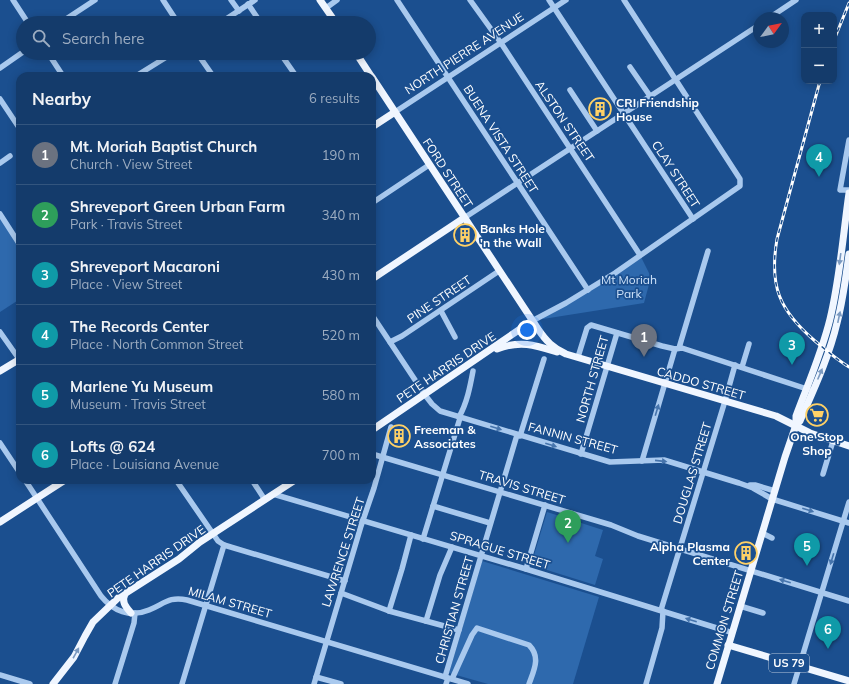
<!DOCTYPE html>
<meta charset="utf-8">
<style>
:root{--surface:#143b6b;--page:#214673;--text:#f1f3f6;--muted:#9dadc1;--line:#33557e;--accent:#ffd166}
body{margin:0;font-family:Mulish,sans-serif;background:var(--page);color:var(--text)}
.controls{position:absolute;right:12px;top:12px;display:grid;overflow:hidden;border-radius:8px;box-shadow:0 2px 10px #0003}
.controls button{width:36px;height:36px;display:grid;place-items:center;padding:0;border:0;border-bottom:1px solid var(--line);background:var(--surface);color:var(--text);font:20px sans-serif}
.compass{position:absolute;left:753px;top:12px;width:36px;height:36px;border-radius:50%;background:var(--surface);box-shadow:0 2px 10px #0003;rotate:57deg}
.you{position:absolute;left:527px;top:330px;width:14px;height:14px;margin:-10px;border:3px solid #fff;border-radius:50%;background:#1a73e8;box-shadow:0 0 0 6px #1a73e833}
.badge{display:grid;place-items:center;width:26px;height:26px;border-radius:50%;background:var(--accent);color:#fff;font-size:13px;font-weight:700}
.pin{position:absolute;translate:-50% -33px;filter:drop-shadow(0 1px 2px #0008)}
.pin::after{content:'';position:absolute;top:21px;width:14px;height:12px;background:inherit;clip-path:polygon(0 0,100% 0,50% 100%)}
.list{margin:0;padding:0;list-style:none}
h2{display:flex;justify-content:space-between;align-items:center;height:52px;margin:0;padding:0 16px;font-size:17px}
h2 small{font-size:13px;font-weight:400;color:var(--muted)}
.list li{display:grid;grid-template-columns:26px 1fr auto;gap:12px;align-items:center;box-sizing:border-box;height:60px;padding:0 16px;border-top:1px solid var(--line)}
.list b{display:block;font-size:15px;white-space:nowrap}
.list p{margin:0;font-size:13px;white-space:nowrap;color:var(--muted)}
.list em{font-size:13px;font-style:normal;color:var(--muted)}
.icon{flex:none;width:22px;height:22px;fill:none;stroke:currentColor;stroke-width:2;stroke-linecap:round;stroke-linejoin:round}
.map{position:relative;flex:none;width:849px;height:684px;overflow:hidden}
.search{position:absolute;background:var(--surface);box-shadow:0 2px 10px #0003;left:16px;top:16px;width:360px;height:44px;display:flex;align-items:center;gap:10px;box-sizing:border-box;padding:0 14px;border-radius:22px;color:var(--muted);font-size:15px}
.panel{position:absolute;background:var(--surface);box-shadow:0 2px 10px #0003;left:16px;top:72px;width:360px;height:412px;border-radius:12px}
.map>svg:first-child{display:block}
.green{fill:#2e69ad}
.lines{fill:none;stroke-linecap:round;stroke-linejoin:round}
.minor{stroke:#a9c9ee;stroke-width:5.5}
.major{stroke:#f0f6ff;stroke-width:7}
.rail-casing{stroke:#fff;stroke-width:3}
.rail{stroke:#1b4f8f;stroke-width:1.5;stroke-dasharray:4.5;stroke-linecap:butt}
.oneway{fill:#7b9ac1}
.oneway2{fill:#4674ac}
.labels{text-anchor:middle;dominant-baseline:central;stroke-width:3.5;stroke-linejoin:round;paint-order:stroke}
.shield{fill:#1b4f8f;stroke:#bbcadd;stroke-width:1}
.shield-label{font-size:11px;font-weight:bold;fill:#fff}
.street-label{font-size:12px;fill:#fff;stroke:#1b4f8f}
.poi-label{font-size:12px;font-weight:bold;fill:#fff;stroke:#1b4f8f;text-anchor:start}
.park-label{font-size:12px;fill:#cfe3fa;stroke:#1b4f8f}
</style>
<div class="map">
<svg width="849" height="684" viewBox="0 0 849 684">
<rect width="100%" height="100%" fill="#1b4f8f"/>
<g class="green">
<polygon points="0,214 20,244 20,299 0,312"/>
<polygon points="640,255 651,277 644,303 543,319 543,316"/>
<polygon points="547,512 603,530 595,556 603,559 595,585 531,565"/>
<polygon points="482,561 599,597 573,684 488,684 449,673"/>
</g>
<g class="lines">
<g class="minor">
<polyline points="13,0 28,23"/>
<polyline points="163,0 178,23"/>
<polyline points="231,0 239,11"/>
<polyline points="397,0 588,290"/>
<polyline points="470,0 501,43 640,255"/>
<polyline points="549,0 693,219"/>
<polyline points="248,4 261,23"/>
<polyline points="326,8 337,0"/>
<polyline points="769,18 796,0"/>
<polyline points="60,23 95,0"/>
<polyline points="220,23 255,0"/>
<polyline points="48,53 63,76"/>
<polyline points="197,53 213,76"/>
<polyline points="280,53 296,76"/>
<polyline points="630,67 650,96"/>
<polyline points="0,68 23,52"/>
<polyline points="136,76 173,53"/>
<polyline points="570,90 597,131"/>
<polyline points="0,99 20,129"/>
<polyline points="395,112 566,0"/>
<polyline points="849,140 840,190 849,190"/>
<polyline points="0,163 10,156"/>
<polyline points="372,203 429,165"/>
<polyline points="0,214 20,245"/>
<polyline points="464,218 759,25"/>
<polyline points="441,311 455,337"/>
<polyline points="372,315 425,395 432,404 440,411 610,462 664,460 739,483 753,488 772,499 849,523"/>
<polyline points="532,321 566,303 615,273 740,186 740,179 624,0"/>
<polyline points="0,332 19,359"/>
<polyline points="390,342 402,336 499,271"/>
<polyline points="679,348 708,251"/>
<polyline points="578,357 587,328 591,325 662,346 675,349 682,348 810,390"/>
<polyline points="742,367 749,344"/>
<path d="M459,417C467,403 470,387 473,371"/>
<polyline points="520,436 544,359"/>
<polyline points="0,443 20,473"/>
<polyline points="372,454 611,525 638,536 849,601"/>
<polyline points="581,454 617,333"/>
<polyline points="642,461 675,349"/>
<polyline points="823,474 833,441"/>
<path d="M25,480L101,596C113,611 130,618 149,610C164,604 169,596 187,600L468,684"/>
<polyline points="176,480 218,541 224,545 182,684"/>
<polyline points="252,480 265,500"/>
<polyline points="750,485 755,485 775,491"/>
<polyline points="273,494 526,569 720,629"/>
<polyline points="433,506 490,523"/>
<polyline points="762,533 772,538"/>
<polyline points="423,539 460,418"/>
<polyline points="224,545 345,581"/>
<polyline points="526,569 545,505"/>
<polyline points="341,593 389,611 459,630"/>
<polyline points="740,606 763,613"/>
<polyline points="661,610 725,401 735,365"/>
<polyline points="389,611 402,569 411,535"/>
<polyline points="426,621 440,575 452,547"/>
<polyline points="722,629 732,633"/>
<polyline points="0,675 30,684"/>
<polyline points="316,677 341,684"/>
<polyline points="445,677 517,435"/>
<path d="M452,679L472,635L477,628L529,645C541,657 534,670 529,684"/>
<polyline points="115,684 134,623 135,613"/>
<polyline points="314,684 361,526 374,488 391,427"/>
<polyline points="446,684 448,678"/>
<polyline points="646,684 662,628 663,611"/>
<polyline points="794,684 849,502"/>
</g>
<g class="major">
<polyline points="320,0 336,23"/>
<polyline points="356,53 371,76"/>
<path d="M372,77L538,329C546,341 553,348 566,354L776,416L810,433L849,446"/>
<polyline points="372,127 395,112"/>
<polyline points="372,279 464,218"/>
<path d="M497,349C520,340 535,345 557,352"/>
<polyline points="0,371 20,359"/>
<path d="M796,425L800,421C814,389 829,357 837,323C843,300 846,277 849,254"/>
<polyline points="372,430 532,321"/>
<polyline points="0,522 65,480"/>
<path d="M125,594C121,602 126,607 131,613"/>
<polyline points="728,645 849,681"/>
<polyline points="53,684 74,657 85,636 93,622 118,598 179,559 200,542 295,480"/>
<path d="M717,684L785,457L796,425V416C808,384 822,352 830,319C840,278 843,235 849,193"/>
</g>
<g class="rail-casing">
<g id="rail">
<polyline points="834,40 849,3"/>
<path d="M820,81L777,239C769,286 779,310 815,341C826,350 837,360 849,367"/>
</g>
</g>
<use href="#rail" class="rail"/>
</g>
<defs><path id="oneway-solid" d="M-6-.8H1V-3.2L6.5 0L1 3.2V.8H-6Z"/></defs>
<g class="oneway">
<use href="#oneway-solid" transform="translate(840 259) rotate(98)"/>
<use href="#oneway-solid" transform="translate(839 317) rotate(-78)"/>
<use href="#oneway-solid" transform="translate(820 374) rotate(-67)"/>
<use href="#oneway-solid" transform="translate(76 653) rotate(-61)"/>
</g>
<g class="oneway2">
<use href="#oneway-solid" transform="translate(657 410) rotate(-73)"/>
<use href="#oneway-solid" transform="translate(496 428) rotate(17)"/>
<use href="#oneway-solid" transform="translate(551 445) rotate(17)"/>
<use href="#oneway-solid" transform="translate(661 461) rotate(6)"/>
<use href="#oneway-solid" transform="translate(808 510) rotate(17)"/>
<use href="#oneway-solid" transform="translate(832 559) rotate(107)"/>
<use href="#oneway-solid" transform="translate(785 581) rotate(-163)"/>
<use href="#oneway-solid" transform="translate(691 620) rotate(-163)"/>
</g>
<defs>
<g id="building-ring" transform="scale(1.15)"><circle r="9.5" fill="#1b4f8f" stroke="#ffd166" stroke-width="1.5"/><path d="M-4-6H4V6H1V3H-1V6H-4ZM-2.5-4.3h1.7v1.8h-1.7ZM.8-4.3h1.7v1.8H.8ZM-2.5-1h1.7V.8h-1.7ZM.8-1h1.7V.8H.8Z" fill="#ffd166"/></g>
<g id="supermarket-ring" transform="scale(1.15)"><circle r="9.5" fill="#1b4f8f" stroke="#ffd166" stroke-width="1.5"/><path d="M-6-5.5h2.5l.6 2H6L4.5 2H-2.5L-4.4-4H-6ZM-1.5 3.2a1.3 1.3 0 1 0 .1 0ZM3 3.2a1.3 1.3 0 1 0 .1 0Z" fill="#ffd166"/></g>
</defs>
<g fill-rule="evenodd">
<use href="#building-ring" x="600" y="109"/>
<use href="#building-ring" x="465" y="235"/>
<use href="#supermarket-ring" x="817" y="415"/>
<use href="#building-ring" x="399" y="436"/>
<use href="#building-ring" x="746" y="553"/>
</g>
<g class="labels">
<rect class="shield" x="769" y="654" width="40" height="18" rx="3"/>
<g class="shield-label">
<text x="789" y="663">US 79</text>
</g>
<g class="street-label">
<text transform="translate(464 53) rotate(-33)">NORTH PIERRE AVENUE</text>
<text transform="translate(565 121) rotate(56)">ALSTON STREET</text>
<text transform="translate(501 139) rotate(57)">BUENA VISTA STREET</text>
<text transform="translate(448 173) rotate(57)">FORD STREET</text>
<text transform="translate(676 174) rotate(57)">CLAY STREET</text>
<text transform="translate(439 299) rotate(-34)">PINE STREET</text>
<text transform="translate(446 367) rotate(-34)">PETE HARRIS DRIVE</text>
<text transform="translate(592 379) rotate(-74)">NORTH STREET</text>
<text transform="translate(701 383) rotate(16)">CADDO STREET</text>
<text transform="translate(573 438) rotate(15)">FANNIN STREET</text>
<text transform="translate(692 473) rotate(-73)">DOUGLAS STREET</text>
<text transform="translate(522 487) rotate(17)">TRAVIS STREET</text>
<text transform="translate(500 550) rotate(17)">SPRAGUE STREET</text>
<text transform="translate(343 552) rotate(-72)">LAWRENCE STREET</text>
<text transform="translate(156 561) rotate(-35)">PETE HARRIS DRIVE</text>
<text transform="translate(230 602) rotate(16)">MILAM STREET</text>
<text transform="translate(454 610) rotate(-74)">CHRISTIAN STREET</text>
<text transform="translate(724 620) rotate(-73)">COMMON STREET</text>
</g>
<g class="poi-label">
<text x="616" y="102">CRI Friendship<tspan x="616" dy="14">House</tspan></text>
<text x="480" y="228">Banks Hole<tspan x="480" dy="14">'n the Wall</tspan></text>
<text x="414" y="429">Freeman &amp;<tspan x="414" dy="14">Associates</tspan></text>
<text x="817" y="436" text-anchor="middle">One Stop<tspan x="817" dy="14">Shop</tspan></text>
<text x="730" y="546" text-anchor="end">Alpha Plasma<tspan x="730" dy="14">Center</tspan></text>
</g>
<g class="park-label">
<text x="629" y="279">Mt Moriah<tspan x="629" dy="14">Park</tspan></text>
</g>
</g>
</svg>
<div class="controls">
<button>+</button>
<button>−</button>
</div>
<svg class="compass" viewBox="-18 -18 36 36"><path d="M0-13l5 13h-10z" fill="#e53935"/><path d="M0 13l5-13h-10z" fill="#9dadc1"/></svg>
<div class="you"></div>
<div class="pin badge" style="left:644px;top:357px;background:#6b7280">1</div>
<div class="pin badge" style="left:568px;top:543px;background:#2e9e5b">2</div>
<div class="pin badge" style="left:792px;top:365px;background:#0f9aa8">3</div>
<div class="pin badge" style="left:819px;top:177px;background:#0f9aa8">4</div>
<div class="pin badge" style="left:807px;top:566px;background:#0f9aa8">5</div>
<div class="pin badge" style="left:828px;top:649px;background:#0f9aa8">6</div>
<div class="search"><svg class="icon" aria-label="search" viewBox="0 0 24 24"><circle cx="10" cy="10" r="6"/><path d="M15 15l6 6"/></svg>Search here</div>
<section class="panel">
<h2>Nearby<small>6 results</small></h2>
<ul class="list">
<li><span class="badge" style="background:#6b7280">1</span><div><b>Mt. Moriah Baptist Church</b><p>Church · View Street</p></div><em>190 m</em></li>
<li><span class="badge" style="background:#2e9e5b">2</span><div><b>Shreveport Green Urban Farm</b><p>Park · Travis Street</p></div><em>340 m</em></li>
<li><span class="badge" style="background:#0f9aa8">3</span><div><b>Shreveport Macaroni</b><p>Place · View Street</p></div><em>430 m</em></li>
<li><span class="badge" style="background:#0f9aa8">4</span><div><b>The Records Center</b><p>Place · North Common Street</p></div><em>520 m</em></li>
<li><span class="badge" style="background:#0f9aa8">5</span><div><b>Marlene Yu Museum</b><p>Museum · Travis Street</p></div><em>580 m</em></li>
<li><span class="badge" style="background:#0f9aa8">6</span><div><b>Lofts @ 624</b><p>Place · Louisiana Avenue</p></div><em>700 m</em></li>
</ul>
</section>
</div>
